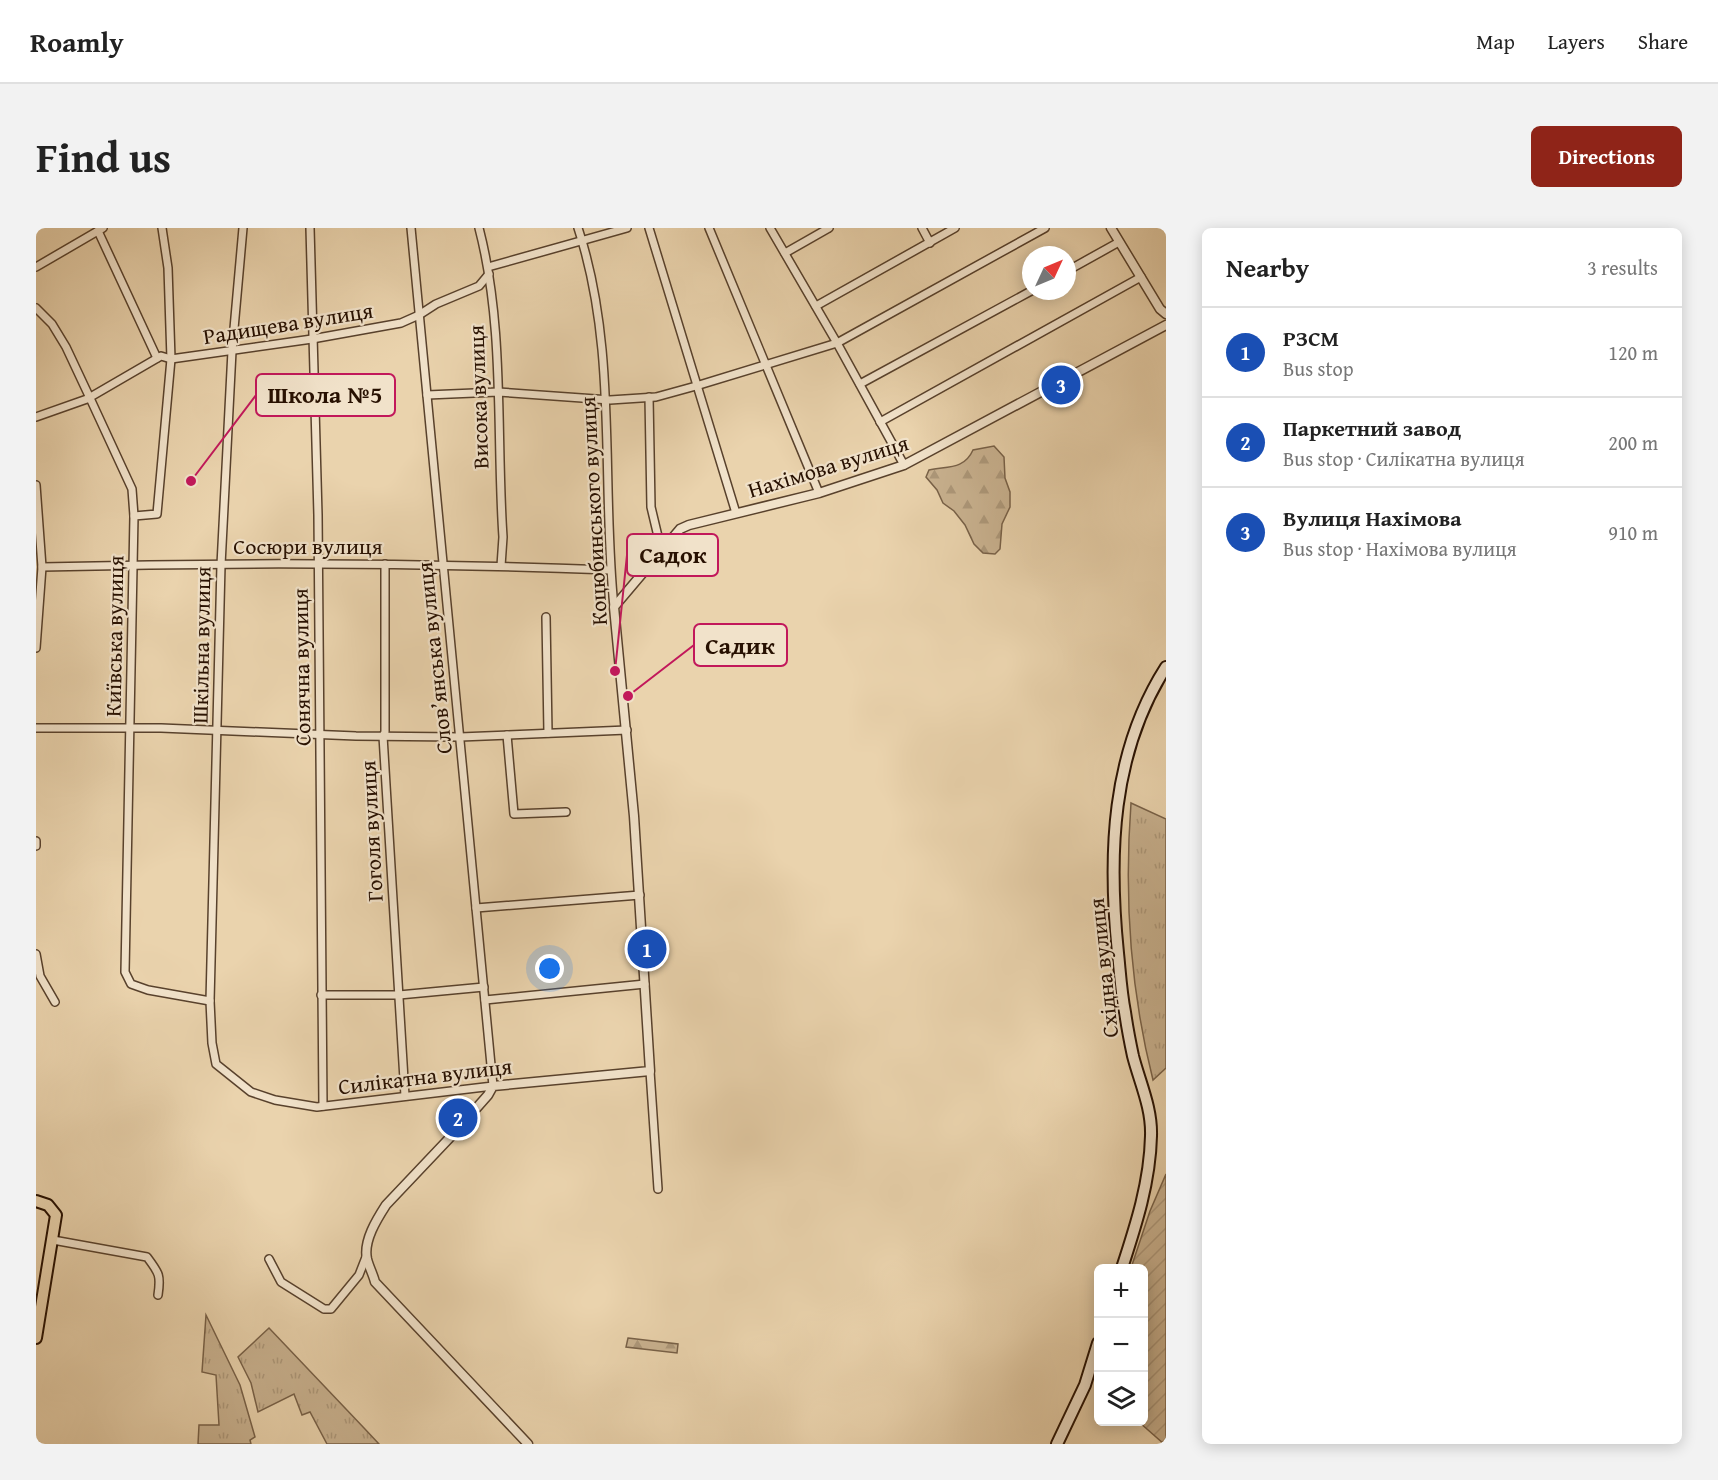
<!DOCTYPE html>
<meta charset="utf-8">
<style>
:root{--surface:#fff;--page:#f2f2f2;--text:#222;--muted:#767676;--line:#e0e0e0;--accent:#8f2418}
body{margin:0;font-family:"Gentium Book Plus",serif;background:var(--page);color:var(--text)}
.controls{position:absolute;right:18px;bottom:18px;display:grid;overflow:hidden;border-radius:9px;box-shadow:0 3px 15px #0003}
.controls button{width:54px;height:54px;display:grid;place-items:center;padding:0;border:0;border-bottom:2px solid var(--line);background:var(--surface);color:var(--text);font:30px sans-serif}
.compass{position:absolute;left:986px;top:18px;width:54px;height:54px;border-radius:50%;background:var(--surface);box-shadow:0 3px 15px #0003;rotate:46deg}
.you{position:absolute;left:514px;top:741px;width:21px;height:21px;margin:-15px;border:4px solid #fff;border-radius:50%;background:#1a73e8;box-shadow:0 0 0 9px #1a73e833}
.badge{display:grid;place-items:center;width:39px;height:39px;border-radius:50%;background:var(--accent);color:#fff;font-size:20px;font-weight:700}
.pin{position:absolute;translate:-50% -50%;border:3px solid #fff;box-shadow:0 2px 6px #0006}
.list{margin:0;padding:0;list-style:none}
h2{display:flex;justify-content:space-between;align-items:center;height:78px;margin:0;padding:0 24px;font-size:26px}
h2 small{font-size:20px;font-weight:400;color:var(--muted)}
.list li{display:grid;grid-template-columns:39px 1fr auto;gap:18px;align-items:center;box-sizing:border-box;height:90px;padding:0 24px;border-top:2px solid var(--line)}
.list b{display:block;font-size:22px;white-space:nowrap}
.list p{margin:0;font-size:20px;white-space:nowrap;color:var(--muted)}
.list em{font-size:20px;font-style:normal;color:var(--muted)}
.icon{flex:none;width:33px;height:33px;fill:none;stroke:currentColor;stroke-width:2;stroke-linecap:round;stroke-linejoin:round}
.map{position:relative;flex:none;width:1130px;height:1216px;overflow:hidden;border-radius:9px}
header{display:flex;align-items:center;gap:36px;box-sizing:border-box;height:84px;padding:0 30px;background:var(--surface);border-bottom:2px solid var(--line)}
header strong{font-size:28px}
nav{display:flex;gap:33px;margin-inline-start:auto;font-size:21px}
.intro{display:flex;align-items:center;justify-content:space-between;box-sizing:border-box;height:144px;padding:0 36px}
h1{margin:0;font-size:42px}
.button{padding:15px 27px;border-radius:9px;background:var(--accent);color:#fff;font-size:21px;font-weight:700}
main{display:flex;gap:36px;padding:0 36px}
aside{flex:1;background:var(--surface);border-radius:9px;box-shadow:0 3px 15px #0003}
.map>svg:first-child{display:block}
.grass{fill:url(#grass-tufts);stroke:#786148;stroke-width:1.5}
.forest{fill:url(#forest-firs);stroke:#786148;stroke-width:1.5}
.garden{fill:url(#garden-furrows);stroke:#786148;stroke-width:1.5}
.lines{fill:none;stroke-linecap:round;stroke-linejoin:round}
.minor-casing{stroke:#58412c;stroke-width:10}
.tertiary-casing{stroke:#58412c;stroke-width:11}
.secondary-casing{stroke:#271001;stroke-width:14}
.primary-casing{stroke:#271001;stroke-width:14}
.minor{stroke:#f1e2ca;stroke-width:7}
.tertiary{stroke:#f1e2ca;stroke-width:8}
.secondary{stroke:#f1e2ca;stroke-width:10}
.primary{stroke:#ead3ad;stroke-width:10}
.labels{text-anchor:middle;dominant-baseline:central;stroke-width:4.5;stroke-linejoin:round;paint-order:stroke}
.street-label{font-size:22px;fill:#271001;stroke:#f1e2ca}
.leader{fill:none;stroke:#c2185b;stroke-width:2}
.callout-dot{fill:#c2185b;stroke:#f1e2ca;stroke-width:2}
.callout{fill:#f1e2ca;stroke:#c2185b;stroke-width:2}
.callout-label{font-size:24px;text-anchor:middle;font-weight:bold;fill:#271001}
</style>
<header>
<strong>Roamly</strong>
<nav><a>Map</a><a>Layers</a><a>Share</a></nav>
</header>
<div class="intro"><h1>Find us</h1><a class="button">Directions</a></div>
<main>
<div class="map">
<svg width="1130" height="1216" viewBox="0 0 1130 1216">
<defs>
<pattern id="grass-tufts" width="24" height="20" patternUnits="userSpaceOnUse" patternTransform="scale(1.5)"><rect width="24" height="20" fill="#c9b290"/><path d="M3 7l-1-3M5 7V3M7 7l1-3M15 17l-1-3M17 17v-4M19 17l1-3" fill="none" stroke="#ad987a"/></pattern>
<pattern id="forest-firs" width="22" height="20" patternUnits="userSpaceOnUse" patternTransform="scale(1.5)"><rect width="22" height="20" fill="#c9b290"/><path d="M5 1l3.5 6h-7zM16 11l3.5 6h-7z" fill="#ad987a"/></pattern>
<pattern id="garden-furrows" width="10" height="10" patternUnits="userSpaceOnUse" patternTransform="scale(1.5)"><rect width="10" height="10" fill="#c9b290"/><path d="M-1 1l2-2M0 10L10 0M9 11l2-2" fill="none" stroke="#ad987a"/></pattern>
</defs>
<rect width="100%" height="100%" fill="#ead3ad"/>
<filter id="stains"><feTurbulence type="fractalNoise" baseFrequency=".00333" numOctaves="4"/><feColorMatrix values="0 0 0 0 .2 0 0 0 0 .09 0 0 0 0 .02 0 0 0 .5 -.17"/></filter>
<radialGradient id="worn" r=".72"><stop offset=".6" stop-color="#630" stop-opacity="0"/><stop offset="1" stop-color="#630" stop-opacity=".3"/></radialGradient>
<g class="grass">
<path d="M1095,575L1130,591V840L1117,852C1094,761 1088,669 1095,575Z"/>
<polygon points="170,1087 204,1157 219,1209 214,1212 215,1216 162,1216 163,1197 183,1197 180,1147 166,1144"/>
<polygon points="233,1100 328,1200 343,1216 291,1216 274,1184 266,1187 258,1166 222,1184 215,1155 202,1129"/>
</g>
<g class="forest">
<path d="M958,218L968,229L969,250L974,264V279L966,296L964,321L959,326L947,325L938,316L929,297L918,283L907,275L901,262L890,249L893,242C911,238 928,242 937,222Z"/>
<polygon points="592,1110 642,1116 641,1125 590,1119"/>
</g>
<polygon class="garden" points="1130,946 1130,1216 1128,1216 1103,1194 1108,1194 1108,1040 1095,1040 1114,983"/>
<g class="lines">
<g class="minor-casing">
<g id="minor">
<polyline points="126,0 132,40 135,131 121,286 98,288 89,744 95,756 112,762 174,773"/>
<polyline points="207,0 196,123 185,337 174,773 176,815 180,836 215,864 239,872 281,879 457,858 375,0"/>
<polyline points="274,0 282,287 287,878"/>
<path d="M443,0C469,100 460,206 467,309L465,338"/>
<path d="M542,0C582,121 565,253 578,379"/>
<polyline points="613,0 700,285"/>
<polyline points="673,0 783,265"/>
<polyline points="734,0 801,115 868,237"/>
<polyline points="886,0 894,15"/>
<polyline points="62,3 121,130"/>
<polyline points="749,25 793,0"/>
<polyline points="0,39 67,0"/>
<polyline points="452,39 591,0"/>
<polyline points="1031,43 1083,14"/>
<polyline points="780,78 919,0"/>
<polyline points="0,80 16,96 30,119 53,168 96,261 98,288"/>
<polyline points="824,156 995,63"/>
<polyline points="391,167 462,164 574,172 620,169 660,158 801,115 1009,0"/>
<polyline points="613,169 615,279 625,321"/>
<polyline points="0,189 51,171 125,128 135,131 276,111 365,95 383,87 400,76 443,58 453,46"/>
<polyline points="844,194 1105,49"/>
<polyline points="0,257 6,339 0,420"/>
<polyline points="349,336 349,504 347,508 369,868"/>
<path d="M6,339C195,334 385,335 574,342"/>
<polyline points="510,389 512,505"/>
<polyline points="0,500 125,500 320,508 424,509 591,502"/>
<polyline points="471,507 478,586 530,584"/>
<polyline points="0,613 0,618"/>
<polyline points="440,680 604,667"/>
<polyline points="0,726 4,748 19,774"/>
<polyline points="285,767 363,767 448,759"/>
<polyline points="449,772 609,756"/>
<polyline points="614,843 622,961"/>
<path d="M17,1012L111,1029C123,1045 125,1047 122,1067"/>
<polyline points="233,1031 245,1054 288,1081 295,1081 323,1047 330,1029"/>
</g>
</g>
<g class="tertiary-casing">
<g id="tertiary">
<polyline points="1075,0 1124,81 1130,86"/>
<path d="M492,1216L339,1054C337,1046 333,1039 331,1031C327,1013 341,991 350,977L422,901L452,867L457,858L614,843L598,588L578,379L644,301L653,297L783,265L868,237L1130,97"/>
</g>
</g>
<g class="secondary-casing">
<g id="secondary">
<path d="M1086,1040C1100,997 1114,954 1115,908C1116,880 1104,855 1097,828C1094,814 1091,798 1089,784C1085,764 1084,744 1082,725C1072,627 1075,525 1130,439"/>
<polyline points="1021,1216 1049,1157 1062,1115"/>
</g>
</g>
<g class="primary-casing">
<polyline id="primary" points="0,973 12,977 20,987 0,1110"/>
</g>
<use href="#minor" class="minor"/>
<use href="#tertiary" class="tertiary"/>
<use href="#secondary" class="secondary"/>
<use href="#primary" class="primary"/>
</g>
<g class="labels">
<g class="street-label">
<text transform="translate(252 95) rotate(-9)">Радищева вулиця</text>
<text transform="translate(442 169) rotate(-92)">Висока вулиця</text>
<text transform="translate(792 238) rotate(-17)">Нахімова вулиця</text>
<text transform="translate(557 283) rotate(-93)">Коцюбинського вулиця</text>
<text x="272" y="318">Сосюри вулиця</text>
<text transform="translate(78 408) rotate(-89)">Київська вулиця</text>
<text transform="translate(165 417) rotate(-89)">Шкільна вулиця</text>
<text transform="translate(398 430) rotate(-96)">Слов’янська вулиця</text>
<text transform="translate(265 439) rotate(-91)">Сонячна вулиця</text>
<text transform="translate(335 603) rotate(-93)">Гоголя вулиця</text>
<text transform="translate(1067 740) rotate(-96)">Східна вулиця</text>
<text transform="translate(389 848) rotate(-7)">Силікатна вулиця</text>
</g>
</g>
<path class="leader" d="M155 253L220 167M579 443L591 327M592 468L658 417"/>
<g class="callout-dot">
<circle cx="155" cy="253" r="6"/>
<circle cx="579" cy="443" r="6"/>
<circle cx="592" cy="468" r="6"/>
</g>
<g class="callout">
<rect x="220" y="146" width="139" height="42" rx="6"/>
<rect x="591" y="306" width="91" height="42" rx="6"/>
<rect x="658" y="396" width="93" height="42" rx="6"/>
</g>
<g class="callout-label">
<text x="289" y="175">Школа №5</text>
<text x="637" y="335">Садок</text>
<text x="704" y="426">Садик</text>
</g>
<rect width="100%" height="100%" filter="url(#stains)"/>
<rect width="100%" height="100%" fill="url(#worn)"/>
</svg>
<div class="controls">
<button>+</button>
<button>−</button>
<button><svg class="icon" aria-label="layers" viewBox="0 0 24 24"><path d="M12 4l9 5-9 5-9-5zM3 14l9 5 9-5"/></svg></button>
</div>
<svg class="compass" viewBox="-18 -18 36 36"><path d="M0-13l5 13h-10z" fill="#e53935"/><path d="M0 13l5-13h-10z" fill="#767676"/></svg>
<div class="you"></div>
<div class="pin badge" style="left:611px;top:721px;background:#1a4fb4">1</div>
<div class="pin badge" style="left:422px;top:890px;background:#1a4fb4">2</div>
<div class="pin badge" style="left:1025px;top:157px;background:#1a4fb4">3</div>
</div>
<aside>
<h2>Nearby<small>3 results</small></h2>
<ul class="list">
<li><span class="badge" style="background:#1a4fb4">1</span><div><b>РЗСМ</b><p>Bus stop</p></div><em>120 m</em></li>
<li><span class="badge" style="background:#1a4fb4">2</span><div><b>Паркетний завод</b><p>Bus stop · Силікатна вулиця</p></div><em>200 m</em></li>
<li><span class="badge" style="background:#1a4fb4">3</span><div><b>Вулиця Нахімова</b><p>Bus stop · Нахімова вулиця</p></div><em>910 m</em></li>
</ul>
</aside>
</main>
